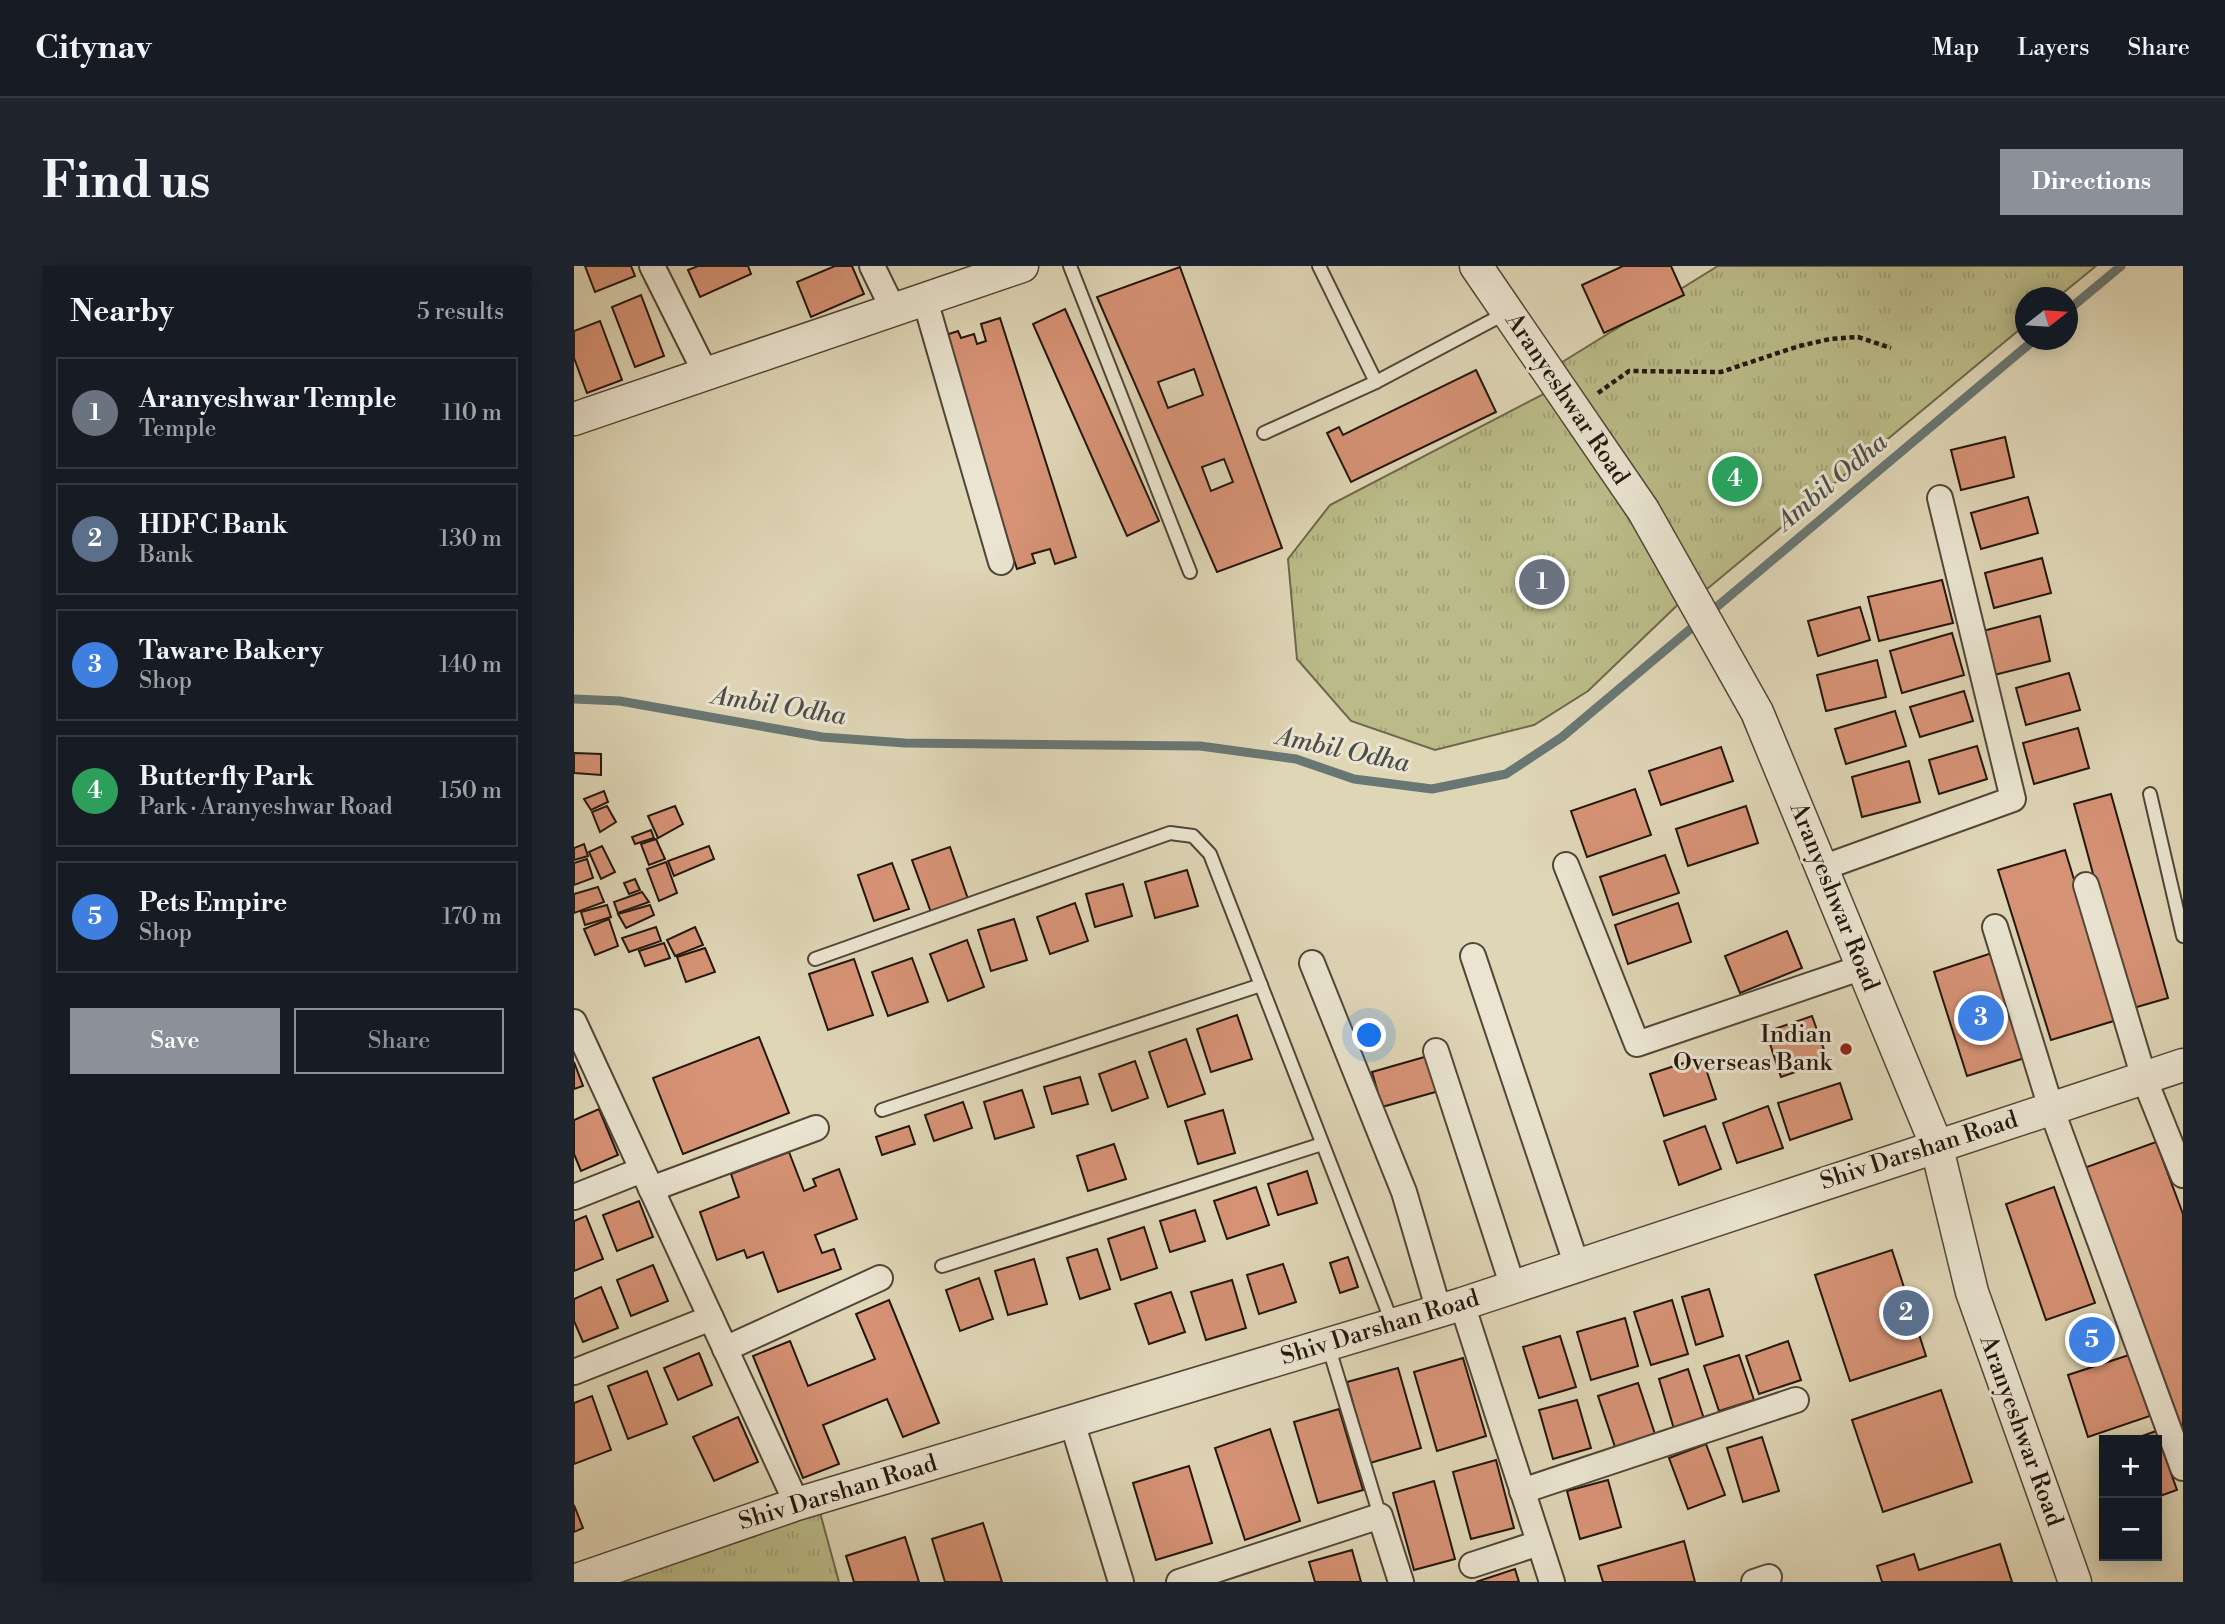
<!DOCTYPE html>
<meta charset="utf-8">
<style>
:root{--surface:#171b24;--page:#20242c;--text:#f1f3f6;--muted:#9ea1a6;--line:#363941;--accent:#8c9099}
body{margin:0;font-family:"Libre Bodoni",serif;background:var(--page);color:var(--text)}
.controls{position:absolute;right:21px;bottom:21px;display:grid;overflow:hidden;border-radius:0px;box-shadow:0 4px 18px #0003}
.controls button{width:63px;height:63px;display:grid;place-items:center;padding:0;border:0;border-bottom:2px solid var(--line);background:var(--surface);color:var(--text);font:35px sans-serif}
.compass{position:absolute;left:1441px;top:21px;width:63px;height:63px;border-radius:50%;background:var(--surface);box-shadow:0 4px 18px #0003;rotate:73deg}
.you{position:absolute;left:796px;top:770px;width:24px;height:24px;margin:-18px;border:5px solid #fff;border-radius:50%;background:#1a73e8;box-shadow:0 0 0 10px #1a73e833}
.badge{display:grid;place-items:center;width:46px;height:46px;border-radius:50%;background:var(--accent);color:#fff;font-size:23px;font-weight:700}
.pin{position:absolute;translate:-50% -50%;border:4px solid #fff;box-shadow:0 2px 7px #0006}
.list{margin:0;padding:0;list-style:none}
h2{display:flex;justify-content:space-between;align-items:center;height:91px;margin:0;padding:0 28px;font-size:30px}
h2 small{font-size:23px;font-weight:400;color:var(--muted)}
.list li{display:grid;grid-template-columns:46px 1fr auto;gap:21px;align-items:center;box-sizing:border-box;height:112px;margin:0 14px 14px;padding:0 14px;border:2px solid var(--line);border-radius:0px}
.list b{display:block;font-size:26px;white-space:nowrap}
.list p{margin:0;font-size:23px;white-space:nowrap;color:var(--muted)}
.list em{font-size:23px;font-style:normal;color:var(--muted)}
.actions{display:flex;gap:14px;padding:21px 28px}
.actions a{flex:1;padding:16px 0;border:2px solid var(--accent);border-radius:0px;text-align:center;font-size:24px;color:var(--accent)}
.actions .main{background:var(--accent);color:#fff}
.map{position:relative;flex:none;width:1609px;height:1316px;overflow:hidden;border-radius:0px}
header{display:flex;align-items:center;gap:42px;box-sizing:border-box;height:98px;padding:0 35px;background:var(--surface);border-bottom:2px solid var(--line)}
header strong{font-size:33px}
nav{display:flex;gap:38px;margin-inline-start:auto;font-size:24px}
.intro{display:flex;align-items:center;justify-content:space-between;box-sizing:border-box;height:168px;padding:0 42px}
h1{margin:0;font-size:49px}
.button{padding:18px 32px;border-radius:0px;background:var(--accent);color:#fff;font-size:24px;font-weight:700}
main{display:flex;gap:42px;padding:0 42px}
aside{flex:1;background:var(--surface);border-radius:0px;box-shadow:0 4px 18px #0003}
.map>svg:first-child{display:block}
.park{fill:url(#park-tufts);stroke:#6e684b;stroke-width:2}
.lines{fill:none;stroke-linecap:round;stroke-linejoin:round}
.stream{stroke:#697774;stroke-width:9}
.building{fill:#d79376;stroke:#23160e;stroke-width:2;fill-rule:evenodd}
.service-casing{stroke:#524638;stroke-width:16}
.minor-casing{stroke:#524638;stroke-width:28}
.tertiary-casing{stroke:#524638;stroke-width:35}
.path{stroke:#23160e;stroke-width:4.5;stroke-dasharray:5 3.5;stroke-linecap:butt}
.service{stroke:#eae4d0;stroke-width:12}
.minor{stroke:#eae4d0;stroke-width:24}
.tertiary{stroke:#eae4d0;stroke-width:32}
.poi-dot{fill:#8f2418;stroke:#eae4d0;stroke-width:2.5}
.labels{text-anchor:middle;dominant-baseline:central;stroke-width:6;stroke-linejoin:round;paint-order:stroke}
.street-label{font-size:24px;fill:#23160e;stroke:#eae4d0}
.poi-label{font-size:24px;fill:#23160e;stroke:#eae4d0;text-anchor:end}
.water-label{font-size:26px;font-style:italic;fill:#4c4e4a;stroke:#eae4d0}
</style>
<header>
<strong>Citynav</strong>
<nav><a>Map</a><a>Layers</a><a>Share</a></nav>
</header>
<div class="intro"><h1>Find us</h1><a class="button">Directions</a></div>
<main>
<aside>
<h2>Nearby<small>5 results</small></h2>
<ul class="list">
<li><span class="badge" style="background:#6b7280">1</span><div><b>Aranyeshwar Temple</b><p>Temple</p></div><em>110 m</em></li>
<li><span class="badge" style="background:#5c6f8a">2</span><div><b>HDFC Bank</b><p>Bank</p></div><em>130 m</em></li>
<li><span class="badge" style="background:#3f7fe0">3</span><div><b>Taware Bakery</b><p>Shop</p></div><em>140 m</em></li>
<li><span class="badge" style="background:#2e9e5b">4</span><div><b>Butterfly Park</b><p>Park · Aranyeshwar Road</p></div><em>150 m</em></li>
<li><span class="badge" style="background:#3f7fe0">5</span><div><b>Pets Empire</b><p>Shop</p></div><em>170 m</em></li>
</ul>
<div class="actions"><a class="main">Save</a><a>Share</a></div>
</aside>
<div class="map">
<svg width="1609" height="1316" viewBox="0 0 1609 1316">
<defs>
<pattern id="park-tufts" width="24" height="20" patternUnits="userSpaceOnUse" patternTransform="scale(1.75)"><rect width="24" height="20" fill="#babb88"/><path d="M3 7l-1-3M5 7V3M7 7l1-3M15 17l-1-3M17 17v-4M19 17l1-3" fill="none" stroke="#a0a074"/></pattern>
</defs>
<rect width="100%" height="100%" fill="#dfd6b6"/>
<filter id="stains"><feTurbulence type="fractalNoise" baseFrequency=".00286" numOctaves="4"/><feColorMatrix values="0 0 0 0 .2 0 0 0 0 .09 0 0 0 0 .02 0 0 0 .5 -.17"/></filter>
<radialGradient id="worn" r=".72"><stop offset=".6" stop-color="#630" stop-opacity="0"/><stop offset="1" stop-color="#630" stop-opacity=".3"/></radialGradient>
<g class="park">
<polygon points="1144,0 1522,0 1484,31 1451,32 1451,59 1127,328 985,98"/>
<polygon points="985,120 1116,327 1014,425 960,459 861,484 777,455 723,393 714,293 756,239"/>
<polygon points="242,1232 265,1316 0,1316"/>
</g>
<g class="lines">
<g class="stream">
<polyline points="1493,45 1547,0"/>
<polyline points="0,433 46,435 248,471 331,477 626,480 722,493 780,513 858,523 932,508 988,471 1460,74"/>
</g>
</g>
<g class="building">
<polygon points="11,0 57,0 61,10 21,26"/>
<polygon points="124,0 174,0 177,8 126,31 114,4"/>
<polygon points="261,0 278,0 290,28 237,51 223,16"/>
<polygon points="1049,0 1097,0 1110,29 1030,67 1008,19"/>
<path d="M606,1L708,282L643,306L523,31ZM620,103L629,129L594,142L584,116ZM650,193L659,216L637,225L628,201Z"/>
<polygon points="67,29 90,90 61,101 38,41"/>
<polygon points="491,43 585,255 553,270 459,58"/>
<polygon points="426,52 502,291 481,298 476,283 458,288 461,297 443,303 369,70 384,65 387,72 400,68 403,78 412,75 407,58"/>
<polygon points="26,55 48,114 13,127 0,92 0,65"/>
<polygon points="902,104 922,146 777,216 753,167 765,161 769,169"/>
<polygon points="1431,171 1440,211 1387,224 1377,184"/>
<polygon points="1454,231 1464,267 1407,283 1397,247"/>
<polygon points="1468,292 1477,327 1420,342 1411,307"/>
<polygon points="1368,314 1379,357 1305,375 1294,331"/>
<polygon points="1286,341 1296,374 1244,390 1234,355"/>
<polygon points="1466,350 1476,395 1420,409 1409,365"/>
<polygon points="1378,367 1390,409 1328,427 1316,385"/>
<polygon points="1303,394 1312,431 1252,445 1243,409"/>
<polygon points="1495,407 1506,444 1452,459 1442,422"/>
<polygon points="1390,425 1399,455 1346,471 1336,441"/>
<polygon points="1321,445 1332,480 1272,498 1261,463"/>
<polygon points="1504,462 1515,502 1460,518 1449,477"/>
<polygon points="1403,480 1413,513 1365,528 1355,494"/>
<polygon points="1147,481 1159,515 1087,539 1075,505"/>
<polygon points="0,487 27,488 27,509 0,507"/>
<polygon points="1335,495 1346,536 1288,551 1278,511"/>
<polygon points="1061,523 1077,569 1013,591 997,545"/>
<polygon points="30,525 34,536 17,544 10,533"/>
<polygon points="1537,528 1594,732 1556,743 1500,538"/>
<polygon points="33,540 42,556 26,566 18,546"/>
<polygon points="101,540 109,558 84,572 74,550"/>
<polygon points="1172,540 1184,577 1114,600 1102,563"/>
<polygon points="77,564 80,572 61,578 58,571"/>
<polygon points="82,573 91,593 75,599 67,578"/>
<polygon points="10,578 14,590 0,594 0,582"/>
<polygon points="28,580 41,606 27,613 15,586"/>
<polygon points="135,580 140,593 100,610 94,595"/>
<polygon points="376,581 395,636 358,649 338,594"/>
<polygon points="1491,584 1543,754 1477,774 1424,604"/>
<polygon points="1091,589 1105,627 1039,649 1026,611"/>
<polygon points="13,593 19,612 0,619 0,597"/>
<polygon points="92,596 103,627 85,635 73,603"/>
<polygon points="318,597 335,643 300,655 284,609"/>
<polygon points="613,604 624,640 581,652 571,616"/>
<polygon points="61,613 66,624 55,628 50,617"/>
<polygon points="549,618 558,650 521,661 512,628"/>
<polygon points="24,621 30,636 0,647 0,628"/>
<polygon points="68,626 75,636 44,647 40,636"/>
<polygon points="501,637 514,675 476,688 463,651"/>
<polygon points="1104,637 1117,676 1054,698 1041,659"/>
<polygon points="33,639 37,651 11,659 7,646"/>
<polygon points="76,639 80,649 52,662 44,648"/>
<polygon points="35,653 44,680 21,689 10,663"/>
<polygon points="440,653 453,694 417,705 404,664"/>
<polygon points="82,661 87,675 55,686 48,672"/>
<polygon points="121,661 129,679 101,690 93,674"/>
<polygon points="1213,665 1228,702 1166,727 1151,690"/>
<polygon points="393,674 410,721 374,735 356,688"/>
<polygon points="90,677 96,692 71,700 65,685"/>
<polygon points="131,682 141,706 112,716 103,691"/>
<polygon points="1424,685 1457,790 1393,810 1360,706"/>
<polygon points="338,692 354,736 314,750 298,706"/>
<polygon points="280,693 299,749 254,764 235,708"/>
<polygon points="663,749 678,793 637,806 623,763"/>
<polygon points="1238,750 1254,795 1207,811 1192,766"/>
<polygon points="185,771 215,847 109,888 79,812"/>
<polygon points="612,773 631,828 594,841 575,786"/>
<polygon points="854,790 865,825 808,841 798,806"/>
<polygon points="1128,791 1142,833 1090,850 1076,808"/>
<polygon points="561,795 574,832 538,845 525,808"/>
<polygon points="0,796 9,820 0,823"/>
<polygon points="506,811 514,838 478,848 470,821"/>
<polygon points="1266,817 1278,853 1216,874 1204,837"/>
<polygon points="448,824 460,861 421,873 410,836"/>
<polygon points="389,836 398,862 360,875 351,849"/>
<polygon points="1194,840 1209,882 1163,897 1149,857"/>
<polygon points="25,843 44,889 7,905 0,888 0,854"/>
<polygon points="649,844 661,887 624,898 611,855"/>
<polygon points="335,860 341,878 308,889 302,871"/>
<polygon points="1131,860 1147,903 1105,919 1090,875"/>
<polygon points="1582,876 1609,948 1609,1169 1510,902"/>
<polygon points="540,878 552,913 514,925 503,890"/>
<polygon points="215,886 230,925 242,920 239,913 265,903 283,953 241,969 248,987 260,983 267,1003 204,1026 189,986 173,992 170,984 143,994 126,946 165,931 157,908"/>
<polygon points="733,905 743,937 704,949 694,918"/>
<polygon points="682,921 695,959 653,973 640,935"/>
<polygon points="1480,921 1521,1037 1472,1054 1432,938"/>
<polygon points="65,935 79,971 43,985 29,949"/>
<polygon points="621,944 631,975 596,986 586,955"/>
<polygon points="12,950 29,993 0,1005 0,955"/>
<polygon points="570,961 583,1002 547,1014 534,973"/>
<polygon points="523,983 536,1023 506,1033 493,992"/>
<polygon points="1318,984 1352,1090 1276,1115 1241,1009"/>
<polygon points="774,991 784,1021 766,1027 756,997"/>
<polygon points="460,993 473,1038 434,1049 421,1005"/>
<polygon points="709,998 722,1036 685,1048 673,1009"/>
<polygon points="79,999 94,1035 57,1050 43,1014"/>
<polygon points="405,1012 419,1053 386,1065 372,1024"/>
<polygon points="658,1014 672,1062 632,1074 617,1026"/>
<polygon points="27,1021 44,1062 9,1076 0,1055 0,1033"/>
<polygon points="1135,1023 1149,1070 1122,1079 1108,1031"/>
<polygon points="597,1026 611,1066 575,1078 561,1038"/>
<polygon points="315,1034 365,1157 329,1171 313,1133 249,1159 265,1198 229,1212 179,1090 216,1075 234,1120 301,1093 282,1048"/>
<polygon points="1098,1034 1114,1088 1077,1099 1060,1046"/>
<polygon points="1051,1052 1064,1100 1017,1114 1003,1066"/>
<polygon points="986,1070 1002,1121 965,1132 949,1081"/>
<polygon points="1214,1075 1227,1114 1185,1128 1172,1090"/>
<polygon points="125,1087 138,1119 104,1134 90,1102"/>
<polygon points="1165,1089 1180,1134 1145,1145 1130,1100"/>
<polygon points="1555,1089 1576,1150 1514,1171 1494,1109"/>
<polygon points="889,1092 912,1170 863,1185 840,1106"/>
<polygon points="824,1102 847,1182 796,1197 773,1116"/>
<polygon points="1114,1103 1130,1153 1100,1163 1085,1113"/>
<polygon points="73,1105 93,1158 54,1173 34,1120"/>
<polygon points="1064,1117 1081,1168 1041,1181 1024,1130"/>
<polygon points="1367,1124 1398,1216 1309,1246 1278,1154"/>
<polygon points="18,1130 37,1184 0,1198 0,1137"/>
<polygon points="1003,1134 1017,1182 979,1193 965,1144"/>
<polygon points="765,1143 789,1224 744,1237 720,1156"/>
<polygon points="164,1151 184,1196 140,1215 119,1171"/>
<polygon points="696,1163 726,1255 671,1274 641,1182"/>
<polygon points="1582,1165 1603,1224 1583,1231 1583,1174 1557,1174"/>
<polygon points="1188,1171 1205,1225 1169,1236 1153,1182"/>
<polygon points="1132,1178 1151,1229 1114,1243 1095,1192"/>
<polygon points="922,1194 940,1262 897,1273 879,1206"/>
<polygon points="615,1200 638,1277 582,1294 559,1217"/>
<polygon points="1034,1214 1047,1261 1006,1273 993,1225"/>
<polygon points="860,1215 881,1293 840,1304 819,1227"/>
<polygon points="0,1239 9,1262 0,1266"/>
<polygon points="409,1257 428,1316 371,1316 358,1273"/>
<polygon points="331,1271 345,1316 280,1316 272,1290"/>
<polygon points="1110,1275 1121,1316 1029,1316 1024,1300"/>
<polygon points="1426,1278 1438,1316 1308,1316 1303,1300 1340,1288 1345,1304"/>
<polygon points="778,1284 787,1316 741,1316 735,1296"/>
<polygon points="941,1303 945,1316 902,1316"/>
</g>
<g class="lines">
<g class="service-casing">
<g id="service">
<polyline points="496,0 616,306"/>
<polyline points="802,116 932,47"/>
<polyline points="690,167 802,116 745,0"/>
<polyline points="1576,528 1609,670"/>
<polyline points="241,693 596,567 619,570 636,588 819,1059"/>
<polyline points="308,844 687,719"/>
<polyline points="368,1000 748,878"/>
<polyline points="754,1079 806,1250"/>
</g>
</g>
<g class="minor-casing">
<g id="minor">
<polyline points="78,0 132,108"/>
<polyline points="298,0 320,45"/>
<polyline points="351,34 427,296"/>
<polyline points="992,599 1063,778 1289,701"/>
<polyline points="1248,602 1439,533 1366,232"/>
<polyline points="1512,619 1570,812 1609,909"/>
<polyline points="1421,661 1477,842 1609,1202"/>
<polyline points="899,690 1003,1000"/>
<polyline points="738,697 830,926 865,1045"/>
<polyline points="0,756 223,1238"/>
<polyline points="862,785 939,1021"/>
<polyline points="77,923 242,862"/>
<polyline points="0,931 68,904"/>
<polyline points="888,1038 978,1316"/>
<polyline points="151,1083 306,1012"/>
<polyline points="0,1106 137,1052"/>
<polyline points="498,1156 547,1316"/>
<polyline points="948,1225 1222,1134"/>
<polyline points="898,1299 965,1277"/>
<polyline points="605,1316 806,1250 827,1316"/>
<polyline points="1180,1316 1195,1311"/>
</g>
</g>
<g class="tertiary-casing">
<g id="tertiary">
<polyline points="902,0 1069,244 1183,446 1362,878 1398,1026 1501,1316"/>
<polyline points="0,153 448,0"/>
<polyline points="0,1315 223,1238 888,1038 1609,799"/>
</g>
</g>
<polyline class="path" points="1024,127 1055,105 1147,106 1225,80 1256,73 1284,71 1317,82"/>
<use href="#service" class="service"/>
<use href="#minor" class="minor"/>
<use href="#tertiary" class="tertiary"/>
</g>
<circle class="poi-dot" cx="1272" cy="783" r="7"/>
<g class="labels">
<g class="street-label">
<text transform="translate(993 133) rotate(56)">Aranyeshwar Road</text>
<text transform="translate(1260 631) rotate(68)">Aranyeshwar Road</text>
<text transform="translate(1345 885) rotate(-18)">Shiv Darshan Road</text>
<text transform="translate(806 1062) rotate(-17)">Shiv Darshan Road</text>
<text transform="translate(1447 1165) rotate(70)">Aranyeshwar Road</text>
<text transform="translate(264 1227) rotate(-17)">Shiv Darshan Road</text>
</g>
<g class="poi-label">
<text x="1258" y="769">Indian<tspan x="1258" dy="28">Overseas Bank</tspan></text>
</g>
<g class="water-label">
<text transform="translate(1258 216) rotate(-40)">Ambil Odha</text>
<text transform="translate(205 440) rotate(9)">Ambil Odha</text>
<text transform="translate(769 484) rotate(12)">Ambil Odha</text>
</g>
</g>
<rect width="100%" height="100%" filter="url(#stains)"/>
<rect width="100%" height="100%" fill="url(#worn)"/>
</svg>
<div class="controls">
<button>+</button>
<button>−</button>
</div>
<svg class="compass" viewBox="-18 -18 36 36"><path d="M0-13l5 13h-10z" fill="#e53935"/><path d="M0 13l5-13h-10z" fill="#9ea1a6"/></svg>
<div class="you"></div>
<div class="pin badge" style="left:968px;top:316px;background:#6b7280">1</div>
<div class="pin badge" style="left:1332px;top:1047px;background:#5c6f8a">2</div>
<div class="pin badge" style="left:1407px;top:752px;background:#3f7fe0">3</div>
<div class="pin badge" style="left:1161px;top:213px;background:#2e9e5b">4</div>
<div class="pin badge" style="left:1518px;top:1074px;background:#3f7fe0">5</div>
</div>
</main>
